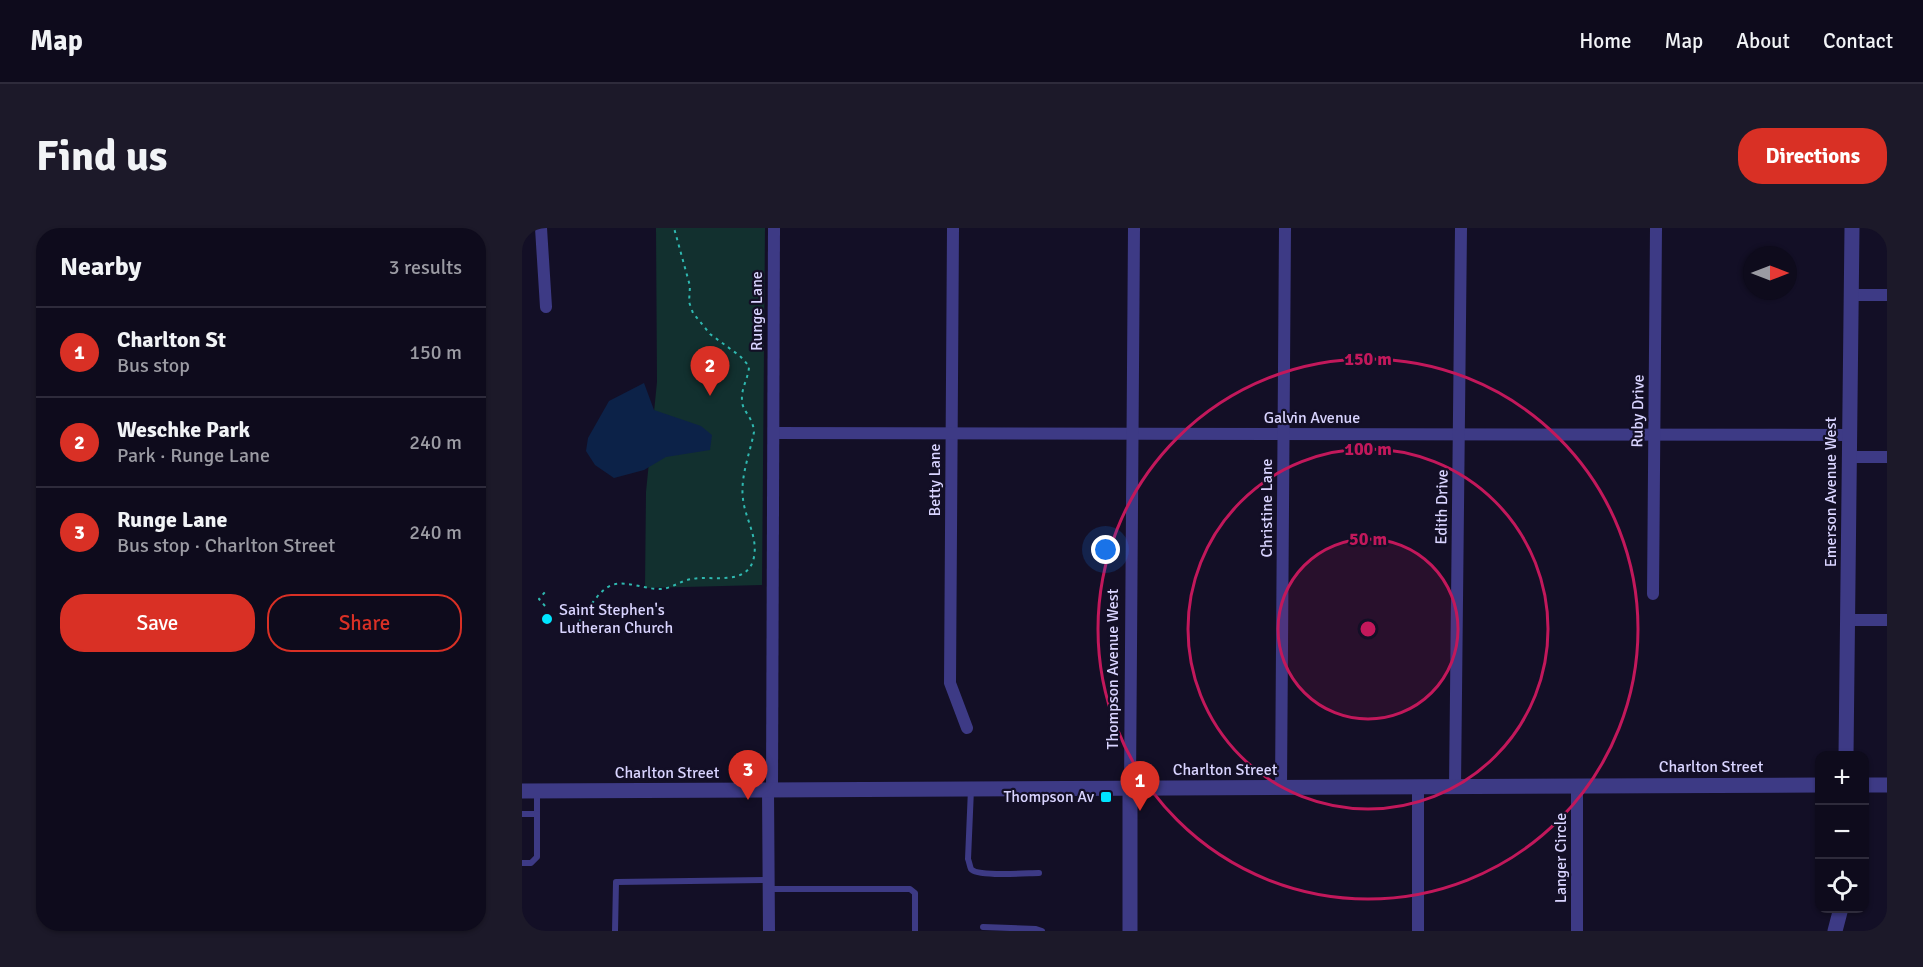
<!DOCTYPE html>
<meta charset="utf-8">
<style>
:root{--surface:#0e0b1c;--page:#1c1929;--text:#f1f3f6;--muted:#9b9ba3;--line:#2e2b3b;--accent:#d93025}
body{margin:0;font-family:Signika,sans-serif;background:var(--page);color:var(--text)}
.controls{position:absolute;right:18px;bottom:18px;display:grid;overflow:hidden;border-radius:12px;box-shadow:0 2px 4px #0004}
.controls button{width:54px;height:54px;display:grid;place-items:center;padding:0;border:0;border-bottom:2px solid var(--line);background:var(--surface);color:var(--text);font:30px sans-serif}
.compass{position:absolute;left:1221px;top:18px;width:54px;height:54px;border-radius:50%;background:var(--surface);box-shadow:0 2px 4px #0004;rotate:90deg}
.you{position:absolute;left:584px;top:322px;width:21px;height:21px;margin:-15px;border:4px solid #fff;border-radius:50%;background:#1a73e8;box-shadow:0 0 0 9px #1a73e833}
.badge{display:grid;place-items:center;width:39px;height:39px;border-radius:50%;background:var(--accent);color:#fff;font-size:20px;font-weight:700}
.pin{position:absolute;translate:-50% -50px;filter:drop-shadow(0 2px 3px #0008)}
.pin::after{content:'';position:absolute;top:32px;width:21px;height:18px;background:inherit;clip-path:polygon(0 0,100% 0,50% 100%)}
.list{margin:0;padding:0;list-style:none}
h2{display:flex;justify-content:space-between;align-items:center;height:78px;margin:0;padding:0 24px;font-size:26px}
h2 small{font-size:20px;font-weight:400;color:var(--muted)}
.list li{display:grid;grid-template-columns:39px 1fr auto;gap:18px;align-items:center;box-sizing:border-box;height:90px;padding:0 24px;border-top:2px solid var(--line)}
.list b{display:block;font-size:22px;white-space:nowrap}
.list p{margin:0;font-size:20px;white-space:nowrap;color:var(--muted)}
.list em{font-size:20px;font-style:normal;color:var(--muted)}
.actions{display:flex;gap:12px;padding:18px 24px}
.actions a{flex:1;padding:14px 0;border:2px solid var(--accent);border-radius:24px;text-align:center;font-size:21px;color:var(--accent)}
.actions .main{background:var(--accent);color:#fff}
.icon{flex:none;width:33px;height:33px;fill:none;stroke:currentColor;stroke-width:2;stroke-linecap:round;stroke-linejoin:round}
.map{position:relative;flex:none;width:1365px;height:703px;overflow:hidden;border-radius:24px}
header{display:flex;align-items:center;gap:36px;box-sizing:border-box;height:84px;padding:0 30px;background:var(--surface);border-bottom:2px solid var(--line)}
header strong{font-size:28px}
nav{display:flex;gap:33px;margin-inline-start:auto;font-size:21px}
.intro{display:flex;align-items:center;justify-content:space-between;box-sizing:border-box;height:144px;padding:0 36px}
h1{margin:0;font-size:42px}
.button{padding:15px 27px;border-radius:24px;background:var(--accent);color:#fff;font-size:21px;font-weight:700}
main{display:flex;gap:36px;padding:0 36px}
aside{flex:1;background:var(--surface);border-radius:24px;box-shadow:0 2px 4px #0004}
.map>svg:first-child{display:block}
.green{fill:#12302f}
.water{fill:#0c2248}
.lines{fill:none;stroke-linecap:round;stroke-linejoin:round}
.path{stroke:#2fb8b0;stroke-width:2;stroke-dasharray:3 4.5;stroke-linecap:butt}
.service{stroke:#3d3a85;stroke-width:6}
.minor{stroke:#3d3a85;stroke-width:12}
.tertiary{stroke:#3d3a85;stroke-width:15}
.ring{fill:none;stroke:#c2185b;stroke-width:3}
.poi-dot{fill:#00e5ff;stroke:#130f26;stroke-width:2}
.labels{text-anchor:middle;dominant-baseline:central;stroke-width:4.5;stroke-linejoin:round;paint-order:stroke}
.street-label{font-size:16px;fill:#d9d4ff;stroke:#130f26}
.poi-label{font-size:16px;fill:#d9d4ff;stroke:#130f26;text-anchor:start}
.centre{fill:#c2185b;stroke:#130f26;stroke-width:3}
.ring-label{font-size:18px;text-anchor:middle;font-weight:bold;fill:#c2185b;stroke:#130f26;stroke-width:4.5;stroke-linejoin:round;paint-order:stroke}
</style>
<header>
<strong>Map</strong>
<nav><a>Home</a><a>Map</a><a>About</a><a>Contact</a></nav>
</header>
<div class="intro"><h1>Find us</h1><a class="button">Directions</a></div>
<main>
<aside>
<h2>Nearby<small>3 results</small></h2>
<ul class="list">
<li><span class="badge">1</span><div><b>Charlton St</b><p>Bus stop</p></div><em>150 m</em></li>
<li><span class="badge">2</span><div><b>Weschke Park</b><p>Park · Runge Lane</p></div><em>240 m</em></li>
<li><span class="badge">3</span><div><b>Runge Lane</b><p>Bus stop · Charlton Street</p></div><em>240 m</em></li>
</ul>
<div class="actions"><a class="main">Save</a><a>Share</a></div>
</aside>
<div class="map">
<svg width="1365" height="703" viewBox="0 0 1365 703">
<rect width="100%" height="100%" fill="#130f26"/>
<polygon class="green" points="134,0 243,0 240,357 123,360 124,264 135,154"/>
<polygon class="water" points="122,155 132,182 179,198 190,207 188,222 144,229 122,242 92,250 73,237 64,223 66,210 87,173"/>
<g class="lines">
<g class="path">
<polyline points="23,378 17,371 23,364"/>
<path d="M57,394C66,383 76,362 90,357C105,352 124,362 140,361C150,360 160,352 170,351C191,347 226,359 232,329C236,309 223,290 221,271C218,249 228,225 232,204C231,188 220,184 220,172C219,160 227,149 227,138L218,128L188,106L171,85L167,74L168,58L152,0"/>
</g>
<g class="service">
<path d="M449,561L446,631C447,633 448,639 449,641C455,649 506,645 517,645"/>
<polyline points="0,586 15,586 15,563"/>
<polyline points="0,635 9,635 15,629 15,586"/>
<polyline points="247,661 388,661 393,665 393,703"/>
<polyline points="461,699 514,701 520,703"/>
<polyline points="93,703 94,654 246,652"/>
</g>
<g class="minor">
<polyline points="19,0 24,79"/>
<polyline points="431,0 428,455 445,500"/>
<polyline points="1329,67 1365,67"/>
<polyline points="252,205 1328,207"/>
<polyline points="1329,229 1365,229"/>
<polyline points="1131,366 1134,0"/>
<polyline points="1326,392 1365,392"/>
<polyline points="933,559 939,0"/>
<polyline points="608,560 612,0"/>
<polyline points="759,560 763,0"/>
<polyline points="246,562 247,703"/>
<polyline points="250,562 252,0"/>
<polyline points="896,703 896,559"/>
<polyline points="1055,703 1055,558"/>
</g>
<g class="tertiary">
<polyline points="1324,528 1330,0"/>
<polyline points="1342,557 1365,557"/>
<polyline points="0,563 1298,557"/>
<polyline points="608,703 608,560"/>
<polyline points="1313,703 1319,680"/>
</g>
</g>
<circle cx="846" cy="401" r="90" fill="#c2185b" fill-opacity=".12"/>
<g class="ring">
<circle cx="846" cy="401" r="90"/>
<circle cx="846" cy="401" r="180"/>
<circle cx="846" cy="401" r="270"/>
</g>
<g class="poi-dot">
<circle cx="25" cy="391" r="6"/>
<rect x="578" y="563" width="12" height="12" rx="3"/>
</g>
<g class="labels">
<g class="street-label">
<text transform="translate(235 83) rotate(-90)">Runge Lane</text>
<text transform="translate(1116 183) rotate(-89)">Ruby Drive</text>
<text x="790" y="190">Galvin Avenue</text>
<text transform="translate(413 252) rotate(-90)">Betty Lane</text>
<text transform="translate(1309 264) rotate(-90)">Emerson Avenue West</text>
<text transform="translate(920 279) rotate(-89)">Edith Drive</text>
<text transform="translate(745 280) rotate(-90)">Christine Lane</text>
<text transform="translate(591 441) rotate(-90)">Thompson Avenue West</text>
<text x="1189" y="539">Charlton Street</text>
<text x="703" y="542">Charlton Street</text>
<text x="145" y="545">Charlton Street</text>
<text transform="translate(1039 630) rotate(-90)">Langer Circle</text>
</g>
<g class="poi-label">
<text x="37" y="382">Saint Stephen's<tspan x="37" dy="18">Lutheran Church</tspan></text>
<text x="572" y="569" text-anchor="end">Thompson Av</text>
</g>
</g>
<circle cx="846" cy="401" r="9" class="centre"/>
<g class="ring-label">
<text x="846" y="137">150 m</text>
<text x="846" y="227">100 m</text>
<text x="846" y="317">50 m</text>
</g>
</svg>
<div class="controls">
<button>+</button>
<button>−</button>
<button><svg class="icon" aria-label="locate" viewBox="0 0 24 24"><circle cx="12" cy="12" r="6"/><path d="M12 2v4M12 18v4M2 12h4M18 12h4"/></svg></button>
</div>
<svg class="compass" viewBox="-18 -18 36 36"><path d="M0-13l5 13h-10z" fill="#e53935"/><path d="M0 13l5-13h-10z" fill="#9b9ba3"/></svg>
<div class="you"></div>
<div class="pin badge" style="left:618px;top:583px">1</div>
<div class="pin badge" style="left:188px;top:168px">2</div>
<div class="pin badge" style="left:226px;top:572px">3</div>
</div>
</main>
